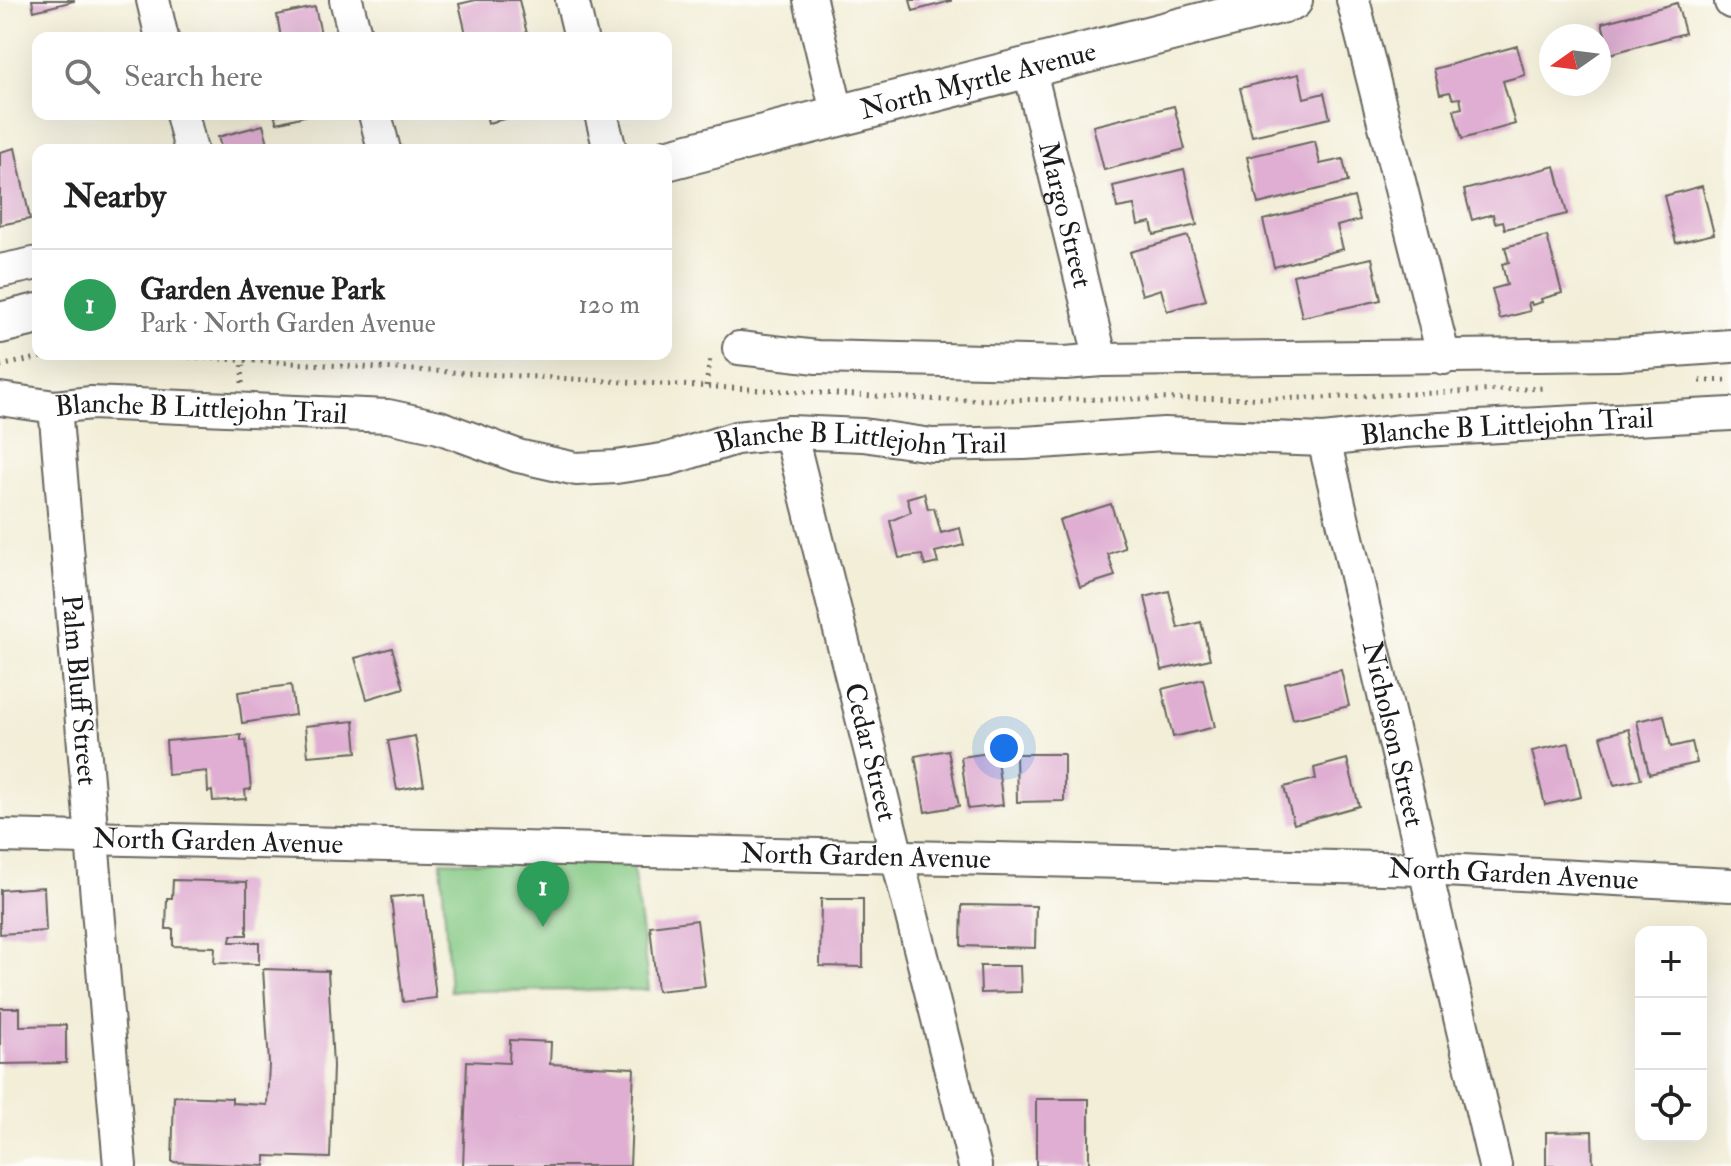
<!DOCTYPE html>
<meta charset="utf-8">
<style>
:root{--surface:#fff;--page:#f6f6f6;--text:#222;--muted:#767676;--line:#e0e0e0;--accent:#c8321e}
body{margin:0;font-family:"IM FELL Double Pica",serif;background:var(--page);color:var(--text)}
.controls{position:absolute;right:24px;bottom:24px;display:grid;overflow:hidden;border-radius:16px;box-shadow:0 8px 32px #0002}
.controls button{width:72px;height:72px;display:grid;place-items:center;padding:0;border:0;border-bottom:2px solid var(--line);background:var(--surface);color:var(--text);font:40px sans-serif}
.compass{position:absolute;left:1539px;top:24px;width:72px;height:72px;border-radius:50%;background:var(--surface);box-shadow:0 8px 32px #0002;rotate:256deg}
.you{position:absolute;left:1004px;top:748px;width:28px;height:28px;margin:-20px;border:6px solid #fff;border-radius:50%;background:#1a73e8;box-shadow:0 0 0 12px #1a73e833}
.badge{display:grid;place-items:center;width:52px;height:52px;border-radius:50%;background:var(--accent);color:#fff;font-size:26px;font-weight:700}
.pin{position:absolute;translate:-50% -66px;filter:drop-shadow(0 2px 4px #0008)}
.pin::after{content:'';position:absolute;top:42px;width:28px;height:24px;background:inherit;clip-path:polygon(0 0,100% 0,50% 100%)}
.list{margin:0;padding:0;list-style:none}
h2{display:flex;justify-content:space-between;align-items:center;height:104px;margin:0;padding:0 32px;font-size:34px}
h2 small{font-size:26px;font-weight:400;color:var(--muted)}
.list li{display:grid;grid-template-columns:52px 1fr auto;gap:24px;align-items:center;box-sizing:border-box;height:112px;padding:0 32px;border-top:2px solid var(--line)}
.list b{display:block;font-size:30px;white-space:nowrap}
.list p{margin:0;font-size:26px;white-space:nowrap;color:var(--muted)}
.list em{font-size:26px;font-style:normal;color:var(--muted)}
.icon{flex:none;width:44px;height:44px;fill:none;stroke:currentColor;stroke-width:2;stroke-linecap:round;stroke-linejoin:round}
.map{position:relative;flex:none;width:1731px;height:1166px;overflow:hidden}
.search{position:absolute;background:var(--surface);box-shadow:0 8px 32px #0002;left:32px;top:32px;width:640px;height:88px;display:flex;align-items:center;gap:20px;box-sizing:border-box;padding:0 28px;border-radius:16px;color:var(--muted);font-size:30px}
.panel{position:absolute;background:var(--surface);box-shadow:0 8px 32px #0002;left:32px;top:144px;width:640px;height:216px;border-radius:16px}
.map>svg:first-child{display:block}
.green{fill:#82c882;stroke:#4f724f;stroke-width:2}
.building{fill:#dfaed2}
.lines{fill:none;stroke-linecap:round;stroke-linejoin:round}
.minor-casing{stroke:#67665e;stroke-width:36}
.major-casing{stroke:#67665e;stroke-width:44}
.path{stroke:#67665e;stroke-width:5;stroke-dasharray:2 6;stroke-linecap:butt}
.minor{stroke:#fff;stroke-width:32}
.major{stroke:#fff;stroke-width:40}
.labels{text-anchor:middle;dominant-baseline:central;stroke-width:6;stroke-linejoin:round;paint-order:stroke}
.street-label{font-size:28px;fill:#1c1c1c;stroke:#fdfcf7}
</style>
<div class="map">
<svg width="1731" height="1166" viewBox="0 0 1731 1166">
<rect width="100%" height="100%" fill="#fdfcf7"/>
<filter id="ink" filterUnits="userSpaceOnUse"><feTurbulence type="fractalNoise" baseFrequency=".0125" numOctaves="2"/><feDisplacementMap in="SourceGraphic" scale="16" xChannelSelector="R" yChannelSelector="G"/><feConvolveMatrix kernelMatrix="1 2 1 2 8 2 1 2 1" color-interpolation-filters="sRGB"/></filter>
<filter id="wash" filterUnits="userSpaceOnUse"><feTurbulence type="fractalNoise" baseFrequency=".006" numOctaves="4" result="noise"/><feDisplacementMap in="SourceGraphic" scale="32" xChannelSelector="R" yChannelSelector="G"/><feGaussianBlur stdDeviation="1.8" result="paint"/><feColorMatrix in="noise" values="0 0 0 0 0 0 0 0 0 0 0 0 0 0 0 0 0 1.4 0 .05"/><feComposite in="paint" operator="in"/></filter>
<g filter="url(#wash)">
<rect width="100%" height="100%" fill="#f2eed8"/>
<polygon class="green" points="441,861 633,865 649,990 450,991"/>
<g id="blocks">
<g class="building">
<polygon points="32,0 74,0 74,1 34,11"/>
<polygon points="476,0 519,0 528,38 467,38 459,4"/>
<polygon points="910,0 951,0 951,1 913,11"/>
<polygon points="1677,3 1685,33 1610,54 1602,23"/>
<polygon points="315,7 322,38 281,38 277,15"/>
<polygon points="1517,46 1525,75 1503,81 1515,124 1462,139 1454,110 1462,108 1460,98 1453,99 1450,92 1440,94 1434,69"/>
<polygon points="1299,74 1304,98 1324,93 1330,118 1252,136 1240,88"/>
<polygon points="1174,106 1185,149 1104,170 1093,126"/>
<polygon points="274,114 308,114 308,115 277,123"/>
<polygon points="486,114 520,114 520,115 488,123"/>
<polygon points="263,125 270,150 222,150 218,137"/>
<polygon points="1315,141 1320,164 1343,159 1348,182 1258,204 1247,157"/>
<polygon points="15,148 30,219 0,225 0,152"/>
<polygon points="1555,166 1567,214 1505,229 1503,221 1495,223 1493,214 1472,220 1464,190"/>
<polygon points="1184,169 1197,225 1154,235 1151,222 1138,225 1134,205 1117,208 1113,186"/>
<polygon points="1702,186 1714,234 1676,243 1664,196"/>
<polygon points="1354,197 1360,220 1337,226 1343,249 1274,267 1263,220"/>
<polygon points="1188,236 1206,300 1167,311 1161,289 1142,295 1130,252"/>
<polygon points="1547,236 1562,293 1541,299 1542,302 1532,305 1531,302 1528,303 1530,311 1500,319 1492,289 1507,285 1502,264 1509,262 1505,247"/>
<polygon points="1372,258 1381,300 1302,317 1293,275"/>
<polygon points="924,493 928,509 934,508 941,533 960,528 964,545 935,552 938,563 925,566 922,555 899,558 890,521 911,512 907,498"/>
<polygon points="1111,504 1125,548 1108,554 1115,576 1080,587 1059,520"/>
<polygon points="1169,591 1178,628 1201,622 1210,659 1162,670 1145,597"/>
<polygon points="392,648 404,688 367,699 355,658"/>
<polygon points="1341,670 1349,706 1293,719 1284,683"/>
<polygon points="1203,679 1215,727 1173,737 1162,689"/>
<polygon points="291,685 295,715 242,723 238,692"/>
<polygon points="1664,715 1671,747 1692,742 1697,763 1649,774 1637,721"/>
<polygon points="354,721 357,752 308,756 305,726"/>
<polygon points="1629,729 1641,779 1614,785 1601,736"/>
<polygon points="241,735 241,741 246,740 251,789 245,790 246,799 213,801 212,791 208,792 207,771 168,775 166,741"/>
<polygon points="415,736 424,785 397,790 388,741"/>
<polygon points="1569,743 1581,797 1545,805 1532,751"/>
<polygon points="948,750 959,806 925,812 915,756"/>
<polygon points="996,752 1003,805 968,809 961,757"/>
<polygon points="1016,754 1064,754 1064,801 1017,802"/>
<polygon points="1347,759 1359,806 1294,824 1284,787 1316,779 1314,768"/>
<polygon points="173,880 247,882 247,935 231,935 230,942 259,942 259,964 214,963 215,947 173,946 173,929 166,929 167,898 172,898"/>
<polygon points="44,887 46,931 0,934 0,890"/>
<polygon points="424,894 436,998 403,1002 391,897"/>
<polygon points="821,899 863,899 863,967 820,966"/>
<polygon points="962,905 1036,906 1035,948 961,946"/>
<polygon points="697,920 705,986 657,991 650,926"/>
<polygon points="980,966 1020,966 1021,992 981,993"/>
<polygon points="263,969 328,971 333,1066 330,1158 265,1156 265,1166 172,1162 174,1096 232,1098 232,1103 267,1105 269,1064"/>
<polygon points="0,1008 20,1008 20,1026 66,1025 66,1063 0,1064"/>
<polygon points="510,1040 551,1042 550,1064 634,1068 630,1166 463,1166 467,1061 509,1063"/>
<rect x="1036" y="1099" width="53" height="67"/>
<polygon points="1592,1131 1593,1166 1546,1166 1546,1132"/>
</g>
</g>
</g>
<g filter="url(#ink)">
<use href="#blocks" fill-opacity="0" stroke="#67665e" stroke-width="2"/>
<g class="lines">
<g class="minor-casing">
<g id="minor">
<polyline points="153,0 162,38"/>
<polyline points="346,0 356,38"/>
<polyline points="572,0 581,38"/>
<polyline points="810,0 838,116"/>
<polyline points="1353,0 1444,358"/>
<polyline points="1731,0 1731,2"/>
<path id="s1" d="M1029,67L1101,360"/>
<polyline points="182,114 191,150"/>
<polyline points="375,114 384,150"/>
<polyline points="601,114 610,150"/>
<polyline points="0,271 38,263"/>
<polyline points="739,348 817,357 1065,363 1101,360 1617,354 1731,346"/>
<path id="s2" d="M0,399L55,407L91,403L388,416L439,427L518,456L576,469L616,467L668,459L736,438L790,432L863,435L932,445L1024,443L1164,434L1324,440L1402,431L1731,414"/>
<path id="s3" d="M55,407L120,1166"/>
<path id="s4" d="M790,432L975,1166"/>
<path id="s5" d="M1324,440L1495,1166"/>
<path id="s6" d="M0,836L1424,869L1731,885"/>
</g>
</g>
<g class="major-casing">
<g id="major">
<path id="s7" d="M666,160L1292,0"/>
<polyline points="0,323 38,314"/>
</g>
</g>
<g class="path">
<polyline points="133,354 943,400 1319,398 1546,388"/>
<polyline points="0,366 55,354"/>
<polyline points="1700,381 1731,380"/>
<polyline points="242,383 243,360"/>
<polyline points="706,386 710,358 712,357"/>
</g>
<use href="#minor" class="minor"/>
<use href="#major" class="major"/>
</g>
</g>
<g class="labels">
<g class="street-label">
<text stroke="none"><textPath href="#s7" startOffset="322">North Myrtle Avenue</textPath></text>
<text stroke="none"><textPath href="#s1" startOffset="152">Margo Street</textPath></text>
<text stroke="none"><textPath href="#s2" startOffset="202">Blanche B Littlejohn Trail</textPath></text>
<text stroke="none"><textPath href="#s2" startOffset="1522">Blanche B Littlejohn Trail</textPath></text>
<text stroke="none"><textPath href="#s2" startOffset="874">Blanche B Littlejohn Trail</textPath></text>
<text stroke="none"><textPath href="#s3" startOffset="284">Palm Bluff Street</textPath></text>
<text stroke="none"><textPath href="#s5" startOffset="302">Nicholson Street</textPath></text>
<text stroke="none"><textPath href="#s4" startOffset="330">Cedar Street</textPath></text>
<text stroke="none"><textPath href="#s6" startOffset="218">North Garden Avenue</textPath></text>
<text stroke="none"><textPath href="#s6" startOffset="866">North Garden Avenue</textPath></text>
<text stroke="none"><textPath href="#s6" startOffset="1514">North Garden Avenue</textPath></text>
</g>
</g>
</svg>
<div class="controls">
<button>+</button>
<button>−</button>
<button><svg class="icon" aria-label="locate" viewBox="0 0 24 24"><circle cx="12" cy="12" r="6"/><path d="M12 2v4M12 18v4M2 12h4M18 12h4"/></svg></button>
</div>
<svg class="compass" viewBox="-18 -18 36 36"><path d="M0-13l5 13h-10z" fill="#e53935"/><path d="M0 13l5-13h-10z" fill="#767676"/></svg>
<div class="you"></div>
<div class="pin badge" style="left:543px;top:927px;background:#2e9e5b">1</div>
<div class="search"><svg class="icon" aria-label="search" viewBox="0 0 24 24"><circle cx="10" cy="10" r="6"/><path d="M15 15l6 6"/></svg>Search here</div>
<section class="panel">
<h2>Nearby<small></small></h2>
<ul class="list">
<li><span class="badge" style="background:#2e9e5b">1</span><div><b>Garden Avenue Park</b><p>Park · North Garden Avenue</p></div><em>120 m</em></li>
</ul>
</section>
</div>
